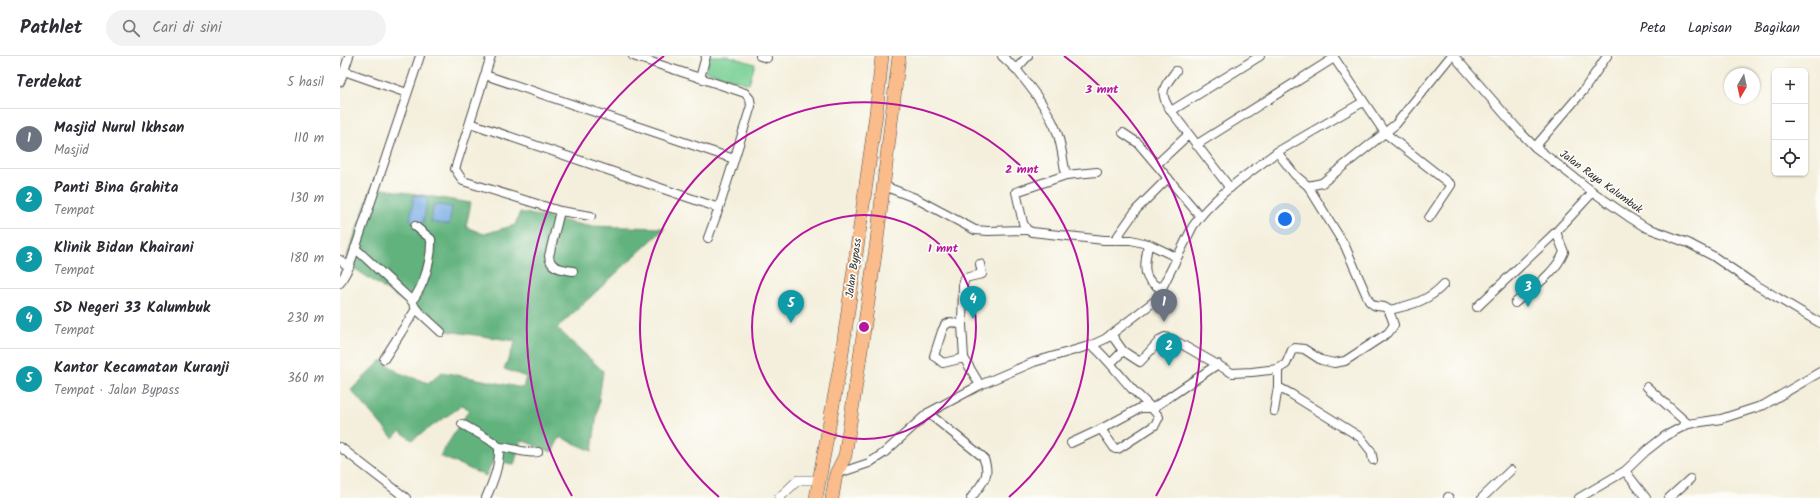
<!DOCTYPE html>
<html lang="id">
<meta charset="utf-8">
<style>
:root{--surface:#fff;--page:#f2f2f3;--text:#2b2b33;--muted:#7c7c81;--line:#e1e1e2;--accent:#0f766e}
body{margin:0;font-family:Kalam,sans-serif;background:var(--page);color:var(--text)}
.controls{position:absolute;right:12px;top:12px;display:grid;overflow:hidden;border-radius:6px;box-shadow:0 1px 3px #0004}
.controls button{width:36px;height:36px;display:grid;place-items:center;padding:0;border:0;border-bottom:1px solid var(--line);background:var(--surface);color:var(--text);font:20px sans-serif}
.compass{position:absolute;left:1384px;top:12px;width:36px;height:36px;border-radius:50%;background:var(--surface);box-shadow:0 1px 3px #0004;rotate:189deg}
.you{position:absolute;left:945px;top:163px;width:14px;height:14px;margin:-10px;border:3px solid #fff;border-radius:50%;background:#1a73e8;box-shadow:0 0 0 6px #1a73e833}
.badge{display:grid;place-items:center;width:26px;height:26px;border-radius:50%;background:var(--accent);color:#fff;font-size:13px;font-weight:700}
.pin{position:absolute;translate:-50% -33px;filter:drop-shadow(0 1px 2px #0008)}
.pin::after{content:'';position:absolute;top:21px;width:14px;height:12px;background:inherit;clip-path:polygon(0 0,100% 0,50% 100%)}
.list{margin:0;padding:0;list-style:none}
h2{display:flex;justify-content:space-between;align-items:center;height:52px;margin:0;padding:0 16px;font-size:17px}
h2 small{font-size:13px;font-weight:400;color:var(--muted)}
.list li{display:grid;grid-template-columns:26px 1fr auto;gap:12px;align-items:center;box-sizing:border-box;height:60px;padding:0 16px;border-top:1px solid var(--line)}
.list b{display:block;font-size:15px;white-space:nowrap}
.list p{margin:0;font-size:13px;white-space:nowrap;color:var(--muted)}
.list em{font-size:13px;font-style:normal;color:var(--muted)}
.icon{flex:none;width:22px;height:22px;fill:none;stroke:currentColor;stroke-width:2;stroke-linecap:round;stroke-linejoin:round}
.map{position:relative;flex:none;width:1480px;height:442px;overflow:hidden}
header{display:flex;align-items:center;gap:24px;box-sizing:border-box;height:56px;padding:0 20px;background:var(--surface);border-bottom:1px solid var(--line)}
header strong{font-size:19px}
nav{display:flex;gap:22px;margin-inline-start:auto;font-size:14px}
.search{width:280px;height:36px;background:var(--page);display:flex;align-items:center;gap:10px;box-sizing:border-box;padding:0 14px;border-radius:22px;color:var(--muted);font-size:15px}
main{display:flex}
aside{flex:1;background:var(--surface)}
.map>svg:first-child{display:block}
.green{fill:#79d095;stroke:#527e60}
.forest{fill:#62b27e;stroke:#466e54}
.water{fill:#76abe3;stroke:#506b87}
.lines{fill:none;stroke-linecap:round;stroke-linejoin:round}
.minor-casing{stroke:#494846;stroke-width:10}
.tertiary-casing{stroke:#494846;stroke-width:10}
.trunk-casing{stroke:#494846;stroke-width:14}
.minor{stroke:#fff;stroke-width:8}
.tertiary{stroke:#fff;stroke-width:9}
.trunk{stroke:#fabc8b;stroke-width:13}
.ring{fill:none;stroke:#b5179e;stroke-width:2}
.labels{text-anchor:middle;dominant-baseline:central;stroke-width:3.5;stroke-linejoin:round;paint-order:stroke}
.street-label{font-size:11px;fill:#2b2b2b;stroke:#fdfcf7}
.centre{fill:#b5179e;stroke:#fdfcf7;stroke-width:2}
.ring-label{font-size:12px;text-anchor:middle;font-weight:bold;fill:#b5179e;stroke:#fdfcf7;stroke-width:3.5;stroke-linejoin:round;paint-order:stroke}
</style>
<header>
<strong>Pathlet</strong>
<div class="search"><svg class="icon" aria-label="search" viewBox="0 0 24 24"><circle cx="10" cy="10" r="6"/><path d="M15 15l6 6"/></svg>Cari di sini</div>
<nav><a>Peta</a><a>Lapisan</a><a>Bagikan</a></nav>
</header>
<main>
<aside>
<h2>Terdekat<small>5 hasil</small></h2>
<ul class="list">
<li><span class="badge" style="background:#6b7280">1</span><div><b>Masjid Nurul Ikhsan</b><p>Masjid</p></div><em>110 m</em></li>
<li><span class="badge" style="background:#0f9aa8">2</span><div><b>Panti Bina Grahita</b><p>Tempat</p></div><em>130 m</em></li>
<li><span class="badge" style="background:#0f9aa8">3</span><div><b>Klinik Bidan Khairani</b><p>Tempat</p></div><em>180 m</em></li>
<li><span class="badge" style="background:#0f9aa8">4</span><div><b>SD Negeri 33 Kalumbuk</b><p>Tempat</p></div><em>230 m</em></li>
<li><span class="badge" style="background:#0f9aa8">5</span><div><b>Kantor Kecamatan Kuranji</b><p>Tempat · Jalan Bypass</p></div><em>360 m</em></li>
</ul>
</aside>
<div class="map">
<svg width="1480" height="442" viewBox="0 0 1480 442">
<rect width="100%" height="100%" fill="#fdfcf7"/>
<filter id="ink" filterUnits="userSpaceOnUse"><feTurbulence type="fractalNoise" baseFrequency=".025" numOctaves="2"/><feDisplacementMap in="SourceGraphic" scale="8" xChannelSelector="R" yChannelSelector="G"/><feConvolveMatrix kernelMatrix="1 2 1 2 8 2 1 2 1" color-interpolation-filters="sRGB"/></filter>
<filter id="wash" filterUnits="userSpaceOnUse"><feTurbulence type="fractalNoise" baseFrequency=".012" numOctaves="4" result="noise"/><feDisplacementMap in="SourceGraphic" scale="16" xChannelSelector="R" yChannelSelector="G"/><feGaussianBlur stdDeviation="0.9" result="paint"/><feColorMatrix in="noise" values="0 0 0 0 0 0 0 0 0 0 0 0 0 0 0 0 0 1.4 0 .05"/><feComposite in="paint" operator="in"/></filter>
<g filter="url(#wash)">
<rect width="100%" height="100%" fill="#f4efdc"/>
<polygon class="green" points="370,0 389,0 415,8 409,28 365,15"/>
<polygon class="forest" points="32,131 131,147 126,171 144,178 175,169 180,156 248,170 325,172 217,272 263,315 252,395 220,381 212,396 181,384 174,409 154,403 146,420 100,400 129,354 123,349 72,384 60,375 53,382 11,334 42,304 59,317 89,327 102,316 183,332 186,321 164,313 176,285 107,275 5,206"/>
<g class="water">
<polygon points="74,139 88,141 83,167 70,164"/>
<polygon points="94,148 112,151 109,169 91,166"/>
</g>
</g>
<g filter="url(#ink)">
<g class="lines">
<g class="minor-casing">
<g id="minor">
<polyline points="9,0 4,15 67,37"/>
<polyline points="151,0 115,113 123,125 220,155 251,160"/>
<polyline points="293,0 360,22"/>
<polyline points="420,0 427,2"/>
<polyline points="662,0 676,13"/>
<path d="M688,0L676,13C692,33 708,53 717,76C722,90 723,106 726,119L676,136L683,167L687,174L692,176L764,184H791L811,189L836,201"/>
<polyline points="993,0 1045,77 1111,129 1089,162"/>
<polyline points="1114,0 1181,77 1195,91"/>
<polyline points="1267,0 1243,35 1195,91 1253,136 1289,161 1305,171 1348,187 1373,200 1411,226 1480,267"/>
<polyline points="145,19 394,103"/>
<polyline points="0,26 4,15"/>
<path d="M831,55C818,36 823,32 836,15"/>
<polyline points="130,67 379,152 411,50 410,43 405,37 360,22 366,0"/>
<polyline points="783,77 798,87 860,160"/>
<polyline points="856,89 994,2"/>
<polyline points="937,96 1023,46"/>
<polyline points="817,108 848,79"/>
<polyline points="726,119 757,116"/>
<polyline points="544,130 575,142 635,174 648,175 687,174"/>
<polyline points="890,132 831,55 920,0"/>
<path d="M220,155L209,200C210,213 223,213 233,215"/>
<polyline points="368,182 379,152"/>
<polyline points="775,184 796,154 828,122"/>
<path d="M808,188C807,199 801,217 811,226C814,229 819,231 822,233"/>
<polyline points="15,192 72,245 76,253 44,303"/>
<polyline points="0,204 9,211"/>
<polyline points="0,227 9,211 80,0"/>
<path d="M72,245C84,230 92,203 91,183L75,170"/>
<path d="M1175,247C1191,233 1216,217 1224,196L1216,176"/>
<polyline points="1137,251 1216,176 1253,136"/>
<polyline points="76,253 101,276"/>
<path d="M1050,254C1071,249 1089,245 1104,228"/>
<polyline points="622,269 611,266 605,269 602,275 594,300 603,307 624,302"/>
<path d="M771,278L783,295L800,306L821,283L825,281L834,284L892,317L912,316L938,313L946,308L952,294L955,292L964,293L981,304L994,307L1005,305L1048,277L1054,269C1045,238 1041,259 1029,245L1005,190L968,130"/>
<path d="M752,289C768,303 779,319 793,334C802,343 811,350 819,361L815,369L778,393H775L761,373L800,352H813L878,308"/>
<polyline points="771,307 783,295"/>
<polyline points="938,313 938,331 951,338 1020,381 1031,395 1033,404"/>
<polyline points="640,329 624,302 622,269 623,229 625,222 642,218 640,208"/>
<polyline points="1307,331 1348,368"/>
<polyline points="934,355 938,331"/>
<path d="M588,357L643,401C652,420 642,427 631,442"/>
<path d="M122,368L150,384L159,391C160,409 153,426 146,442"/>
<polyline points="731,387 761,373"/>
<polyline points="0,391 66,442"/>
<path d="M159,391C173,391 185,399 198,396"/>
<polyline points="1285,415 1306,442"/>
<path d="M496,418L529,407L544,397L588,357L640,329L694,306L752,289L765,283L816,244L853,170C874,140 908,118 937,96L955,119L968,130L982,127L1056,68L1111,0"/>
<polyline points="1108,441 1109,442"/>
<polyline points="1142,442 1171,414"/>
<polyline points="1239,442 1285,415 1306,395 1325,380 1348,368 1381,363 1424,349 1480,316"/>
<polyline points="1329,442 1350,423"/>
</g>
</g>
<g class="tertiary-casing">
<polyline id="tertiary" points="439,442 458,424 479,424"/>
</g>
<g class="trunk-casing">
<g id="trunk">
<polyline points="476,442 501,304 536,58 542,0"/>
<polyline points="492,442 496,418 505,400 516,328 536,192 559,0"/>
</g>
</g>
<use href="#minor" class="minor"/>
<use href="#tertiary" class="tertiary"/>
<use href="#trunk" class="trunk"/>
</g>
</g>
<g class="ring">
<circle cx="524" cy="271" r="112"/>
<path d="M379 441A224 224 0 1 1 669 441"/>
<path d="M232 440A337 337 0 0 1 324 0M724 0A337 337 0 0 1 816 440"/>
</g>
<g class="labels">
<g class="street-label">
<text transform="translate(1261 126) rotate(36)">Jalan Raya Kalumbuk</text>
<text transform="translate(514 212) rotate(-82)">Jalan Bypass</text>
</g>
</g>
<circle cx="524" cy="271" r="6" class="centre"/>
<g class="ring-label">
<text x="762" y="37">3 mnt</text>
<text x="682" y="117">2 mnt</text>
<text x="603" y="196">1 mnt</text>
</g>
</svg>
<div class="controls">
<button>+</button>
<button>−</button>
<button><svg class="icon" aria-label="locate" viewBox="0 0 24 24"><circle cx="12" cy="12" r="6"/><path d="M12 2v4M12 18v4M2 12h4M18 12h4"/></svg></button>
</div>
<svg class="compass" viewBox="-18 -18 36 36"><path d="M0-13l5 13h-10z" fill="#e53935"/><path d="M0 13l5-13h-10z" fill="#7c7c81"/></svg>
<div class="you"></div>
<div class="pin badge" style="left:824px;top:266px;background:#6b7280">1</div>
<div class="pin badge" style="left:829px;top:310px;background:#0f9aa8">2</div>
<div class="pin badge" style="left:1188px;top:251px;background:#0f9aa8">3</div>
<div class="pin badge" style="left:633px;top:263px;background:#0f9aa8">4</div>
<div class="pin badge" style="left:451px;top:267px;background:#0f9aa8">5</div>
</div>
</main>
